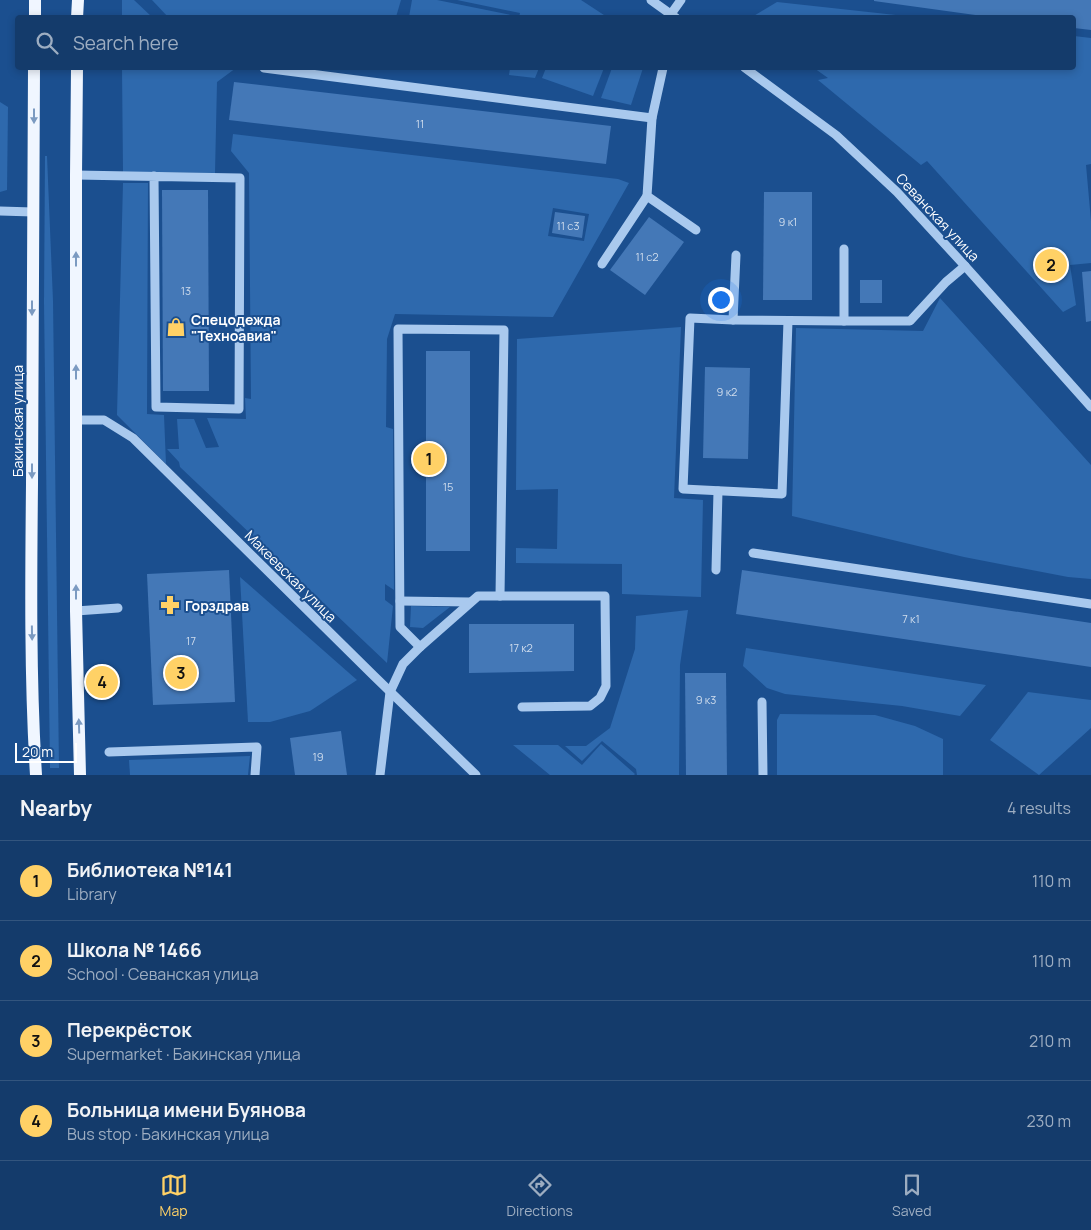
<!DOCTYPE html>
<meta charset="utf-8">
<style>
:root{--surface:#143b6b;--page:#1d4271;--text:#f1f3f6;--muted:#9dadc1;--line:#33557e;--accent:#ffd166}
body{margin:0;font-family:Manrope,sans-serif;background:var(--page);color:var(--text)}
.scale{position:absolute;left:15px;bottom:12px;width:62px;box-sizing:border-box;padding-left:5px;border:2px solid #fff;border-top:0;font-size:14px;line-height:18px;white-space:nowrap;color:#fff;-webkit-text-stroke:4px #1b4f8f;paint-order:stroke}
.you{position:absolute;left:720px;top:299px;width:18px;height:18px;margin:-12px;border:4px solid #fff;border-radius:50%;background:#1a73e8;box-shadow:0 0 0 8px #1a73e833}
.badge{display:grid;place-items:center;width:32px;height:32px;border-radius:50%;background:var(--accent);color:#111;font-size:16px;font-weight:700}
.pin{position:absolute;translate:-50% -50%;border:2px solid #fff;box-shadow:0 1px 5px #0006}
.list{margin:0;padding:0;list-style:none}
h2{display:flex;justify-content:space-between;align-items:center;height:65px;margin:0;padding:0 20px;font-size:21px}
h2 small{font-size:16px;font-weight:400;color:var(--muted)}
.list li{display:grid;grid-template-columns:32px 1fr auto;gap:15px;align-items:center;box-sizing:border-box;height:80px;padding:0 20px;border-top:1px solid var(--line)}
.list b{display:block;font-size:19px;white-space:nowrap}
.list p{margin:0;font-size:16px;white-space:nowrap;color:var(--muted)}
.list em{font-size:16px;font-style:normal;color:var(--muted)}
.icon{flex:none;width:28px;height:28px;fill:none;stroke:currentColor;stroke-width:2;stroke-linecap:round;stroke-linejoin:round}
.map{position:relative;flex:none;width:1091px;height:775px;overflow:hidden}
.search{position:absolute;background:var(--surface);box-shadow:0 2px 8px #0003;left:15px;right:15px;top:15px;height:55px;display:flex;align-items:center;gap:12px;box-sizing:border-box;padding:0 18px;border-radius:5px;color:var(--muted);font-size:19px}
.sheet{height:385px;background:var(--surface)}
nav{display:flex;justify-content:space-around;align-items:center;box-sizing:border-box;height:70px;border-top:1px solid var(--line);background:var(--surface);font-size:14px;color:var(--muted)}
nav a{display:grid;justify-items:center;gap:2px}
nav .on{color:var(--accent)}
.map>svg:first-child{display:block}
.green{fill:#2e69ad;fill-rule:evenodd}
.building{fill:#4478b7}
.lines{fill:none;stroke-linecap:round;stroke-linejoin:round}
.minor{stroke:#a9c9ee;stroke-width:9}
.major{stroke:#f0f6ff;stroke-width:12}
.oneway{fill:#7b9ac1}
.labels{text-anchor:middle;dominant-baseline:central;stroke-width:4;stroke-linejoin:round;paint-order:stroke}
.number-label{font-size:11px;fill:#d0dded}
.street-label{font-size:14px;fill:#fff;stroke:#1b4f8f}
.poi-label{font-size:14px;font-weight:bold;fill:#fff;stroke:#1b4f8f;text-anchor:start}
</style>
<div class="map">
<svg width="1091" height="775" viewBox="0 0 1091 775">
<rect width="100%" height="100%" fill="#1b4f8f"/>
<g class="green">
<polygon points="122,0 134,0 152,17 122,17"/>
<polygon points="152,0 401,0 396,17 169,18"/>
<polygon points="412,0 437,0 516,16 516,18 409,17"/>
<polygon points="457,0 581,0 607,17 519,17 520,13"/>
<polygon points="777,2 914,17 752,17"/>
<polygon points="1074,36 1091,38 1091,164 1086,165 1091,221 1091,263 1070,265 1076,305 1063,312 927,161 921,165 818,80 828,78 814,68 1074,68"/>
<polygon points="122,68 236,68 217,82 215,173 123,172"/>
<polygon points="510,68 539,68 535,78 509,75"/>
<polygon points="546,68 604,68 593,96 542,78"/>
<polygon points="612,68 643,68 631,105 601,98"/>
<polygon points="0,102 8,107 7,190 0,192"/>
<path d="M233,134L618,179L629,183L553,317L395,314L387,339L386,427L393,429L394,590L385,584V600L393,606L387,663L180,467L179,462L167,449H179L177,419H194L206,448L219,447L207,418L246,419L245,398L251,399L249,173L231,151ZM553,208L589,214L584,241L548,236Z"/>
<polygon points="45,156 47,156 53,301 59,768 50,768 44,302"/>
<polygon points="123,183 148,183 147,414 164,415 166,464 117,415"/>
<polygon points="940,298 1091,465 1091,579 1068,577 964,557 792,516 796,328 923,331"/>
<polygon points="681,327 674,498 703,500 701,597 622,594 622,564 516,563 516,548 557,549 558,489 516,490 517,339"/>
<polygon points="240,577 357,680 310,711 270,722 248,722"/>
<polygon points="411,606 450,607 423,628 410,627"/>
<polygon points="688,610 680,665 679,775 637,775 636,769 602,741 582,761 565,746 586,746 610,728 635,649 636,616"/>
<polygon points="746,648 986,685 960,716 902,706 785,694 767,688 743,666"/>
<polygon points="1028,692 1091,700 1091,728 1039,775 990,740"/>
<polygon points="780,714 875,715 915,726 943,739 943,775 777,775 777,720"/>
<polygon points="601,744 635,774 634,775 550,775 513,745 558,745 582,765"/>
<polygon points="250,756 248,775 130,775 129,760"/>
</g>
<g class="building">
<polygon points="874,0 1091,0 1091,30 1074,28 1074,18 997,18 874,1"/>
<polygon points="234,82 611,126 606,164 229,120"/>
<polygon points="162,190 208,190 209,391 163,391"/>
<polygon points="764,192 812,192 812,300 763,300"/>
<polygon points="555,212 585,216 582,238 552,233"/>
<polygon points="649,217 684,242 645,295 610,270"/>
<polygon points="1091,271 1091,321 1086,322 1082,272"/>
<rect x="860" y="280" width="22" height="23"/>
<rect x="426" y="351" width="44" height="200"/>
<polygon points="705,367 750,368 748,459 703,458"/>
<polygon points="229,570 235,702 153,705 147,574"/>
<polygon points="742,570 1091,623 1091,667 736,614"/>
<polygon points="469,624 574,624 574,671 469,673"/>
<polygon points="685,673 726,673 727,775 686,775"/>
<polygon points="341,731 347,775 295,775 290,738"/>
</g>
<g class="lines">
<g class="minor">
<polyline points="651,0 676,18"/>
<polyline points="671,14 681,0"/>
<polyline points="264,68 652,118"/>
<polyline points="663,68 652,118 647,196 696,230"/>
<polyline points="745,68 836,135 897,192 965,266 1091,407"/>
<polyline points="76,175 240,178 239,409 156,407 154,176"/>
<polyline points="0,211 33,212"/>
<polyline points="844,249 844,321 910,321 946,282 965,266"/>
<polyline points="736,255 733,320 844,321"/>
<polyline points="602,264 647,196"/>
<polyline points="733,320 690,318 683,489 782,494 788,321"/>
<polyline points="76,420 104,420 133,438 374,676 476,775"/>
<polyline points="753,553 1091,604"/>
<polyline points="716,570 718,491"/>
<polyline points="400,601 470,602"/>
<polyline points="76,611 118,608"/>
<polyline points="420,647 400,627 398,329 504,330 500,596"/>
<polyline points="762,702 763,775"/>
<polyline points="109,752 257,747 255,775"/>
<polyline points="380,775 390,692 403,664 420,647 478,596 605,596 606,686 600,698 590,706 522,707"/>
</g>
<g class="major">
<polyline points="35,18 35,0"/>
<polyline points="77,18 78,0"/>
<path d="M34,68C33,206 32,345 32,484C31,581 30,678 36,775"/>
<polyline points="77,68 76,175 76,611 80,775"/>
</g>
</g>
<defs><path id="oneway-solid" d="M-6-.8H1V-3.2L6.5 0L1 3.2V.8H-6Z" transform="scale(1.25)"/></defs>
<g class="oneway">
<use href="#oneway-solid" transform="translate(34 116) rotate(90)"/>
<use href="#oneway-solid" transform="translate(76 259) rotate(-90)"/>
<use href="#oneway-solid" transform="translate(32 308) rotate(90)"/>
<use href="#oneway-solid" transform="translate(76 372) rotate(-90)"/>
<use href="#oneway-solid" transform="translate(32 471) rotate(90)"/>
<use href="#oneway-solid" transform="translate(76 592) rotate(-90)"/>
<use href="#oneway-solid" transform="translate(32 633) rotate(89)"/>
<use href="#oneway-solid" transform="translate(79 726) rotate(-92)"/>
</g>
<defs>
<g id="shop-bare" transform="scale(1.5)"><path d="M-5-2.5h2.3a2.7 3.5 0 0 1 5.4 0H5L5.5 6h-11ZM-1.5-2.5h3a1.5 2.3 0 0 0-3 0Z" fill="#ffd166" stroke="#1b4f8f" stroke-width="2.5" paint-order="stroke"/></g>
<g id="pharmacy-bare" transform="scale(1.5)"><path d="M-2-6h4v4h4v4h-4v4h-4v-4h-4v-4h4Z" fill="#ffd166" stroke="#1b4f8f" stroke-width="2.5" paint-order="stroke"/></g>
</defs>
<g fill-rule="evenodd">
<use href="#shop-bare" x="176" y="327"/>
<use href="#pharmacy-bare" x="170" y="605"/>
</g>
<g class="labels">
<g class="number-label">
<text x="420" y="123">11</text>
<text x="788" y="221">9 к1</text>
<text x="568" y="225">11 с3</text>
<text x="647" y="256">11 с2</text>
<text x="186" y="290">13</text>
<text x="727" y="391">9 к2</text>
<text x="448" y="486">15</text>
<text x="911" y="618">7 к1</text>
<text x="191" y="640">17</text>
<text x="521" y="647">17 к2</text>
<text x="706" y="699">9 к3</text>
<text x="318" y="756">19</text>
</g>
<g class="street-label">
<text transform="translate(938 217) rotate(47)">Севанская улица</text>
<text transform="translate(17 421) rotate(-90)">Бакинская улица</text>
<text transform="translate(291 576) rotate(45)">Макеевская улица</text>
</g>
<g class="poi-label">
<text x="191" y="319">Спецодежда<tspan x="191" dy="16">"Техноавиа"</tspan></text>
<text x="185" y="605">Горздрав</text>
</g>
</g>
</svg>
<div class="scale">20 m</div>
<div class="you"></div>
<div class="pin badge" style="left:429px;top:459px">1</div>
<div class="pin badge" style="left:1051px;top:265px">2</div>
<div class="pin badge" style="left:181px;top:673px">3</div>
<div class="pin badge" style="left:102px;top:682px">4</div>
<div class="search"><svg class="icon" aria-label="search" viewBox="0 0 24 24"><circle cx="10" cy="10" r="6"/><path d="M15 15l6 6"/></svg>Search here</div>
</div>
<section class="sheet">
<h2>Nearby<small>4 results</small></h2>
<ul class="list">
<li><span class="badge">1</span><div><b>Библиотека №141</b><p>Library</p></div><em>110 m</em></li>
<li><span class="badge">2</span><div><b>Школа № 1466</b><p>School · Севанская улица</p></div><em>110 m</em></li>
<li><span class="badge">3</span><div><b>Перекрёсток</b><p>Supermarket · Бакинская улица</p></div><em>210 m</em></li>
<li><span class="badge">4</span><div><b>Больница имени Буянова</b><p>Bus stop · Бакинская улица</p></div><em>230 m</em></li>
</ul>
</section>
<nav>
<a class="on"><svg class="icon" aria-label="map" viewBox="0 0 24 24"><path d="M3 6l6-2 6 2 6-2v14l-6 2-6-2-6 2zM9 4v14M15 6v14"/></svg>Map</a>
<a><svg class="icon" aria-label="directions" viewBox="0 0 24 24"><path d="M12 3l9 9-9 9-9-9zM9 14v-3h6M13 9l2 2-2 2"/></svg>Directions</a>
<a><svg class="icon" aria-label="saved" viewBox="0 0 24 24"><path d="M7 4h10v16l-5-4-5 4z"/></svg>Saved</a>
</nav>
